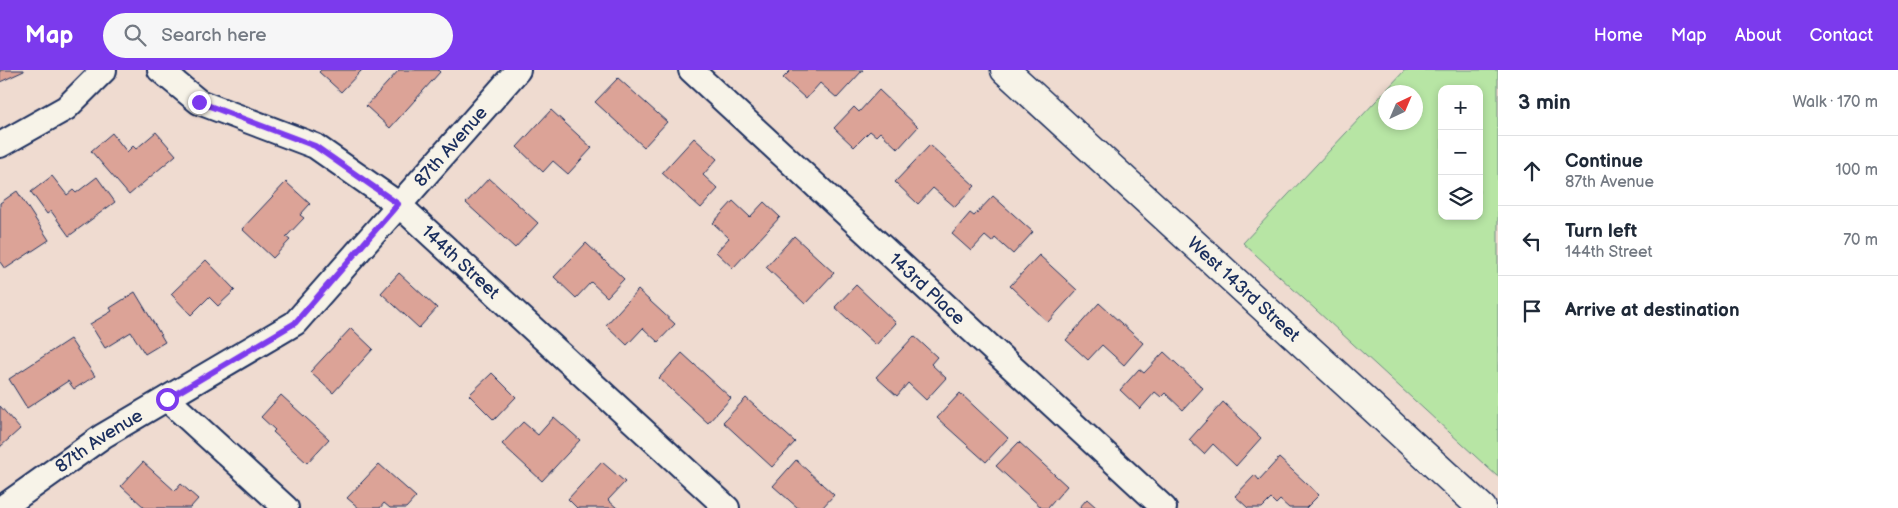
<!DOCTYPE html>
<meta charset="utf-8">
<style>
:root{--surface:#fff;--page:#f6f6f7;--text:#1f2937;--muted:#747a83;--line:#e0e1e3;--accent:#7c3aed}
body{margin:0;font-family:"Balsamiq Sans",sans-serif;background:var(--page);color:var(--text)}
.controls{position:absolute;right:15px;top:15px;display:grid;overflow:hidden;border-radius:10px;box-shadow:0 2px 8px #0003}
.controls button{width:45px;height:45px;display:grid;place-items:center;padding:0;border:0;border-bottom:1px solid var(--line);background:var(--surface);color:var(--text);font:25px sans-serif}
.compass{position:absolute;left:1378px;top:15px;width:45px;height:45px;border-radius:50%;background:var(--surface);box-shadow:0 2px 8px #0003;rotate:44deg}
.stop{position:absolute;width:15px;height:15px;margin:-11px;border:4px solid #7c3aed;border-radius:50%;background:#fff}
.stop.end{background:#7c3aed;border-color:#fff;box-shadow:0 1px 5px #0008}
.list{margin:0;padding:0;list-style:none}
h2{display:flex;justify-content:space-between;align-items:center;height:65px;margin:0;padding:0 20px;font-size:21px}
h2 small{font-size:16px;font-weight:400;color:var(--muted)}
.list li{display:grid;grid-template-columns:32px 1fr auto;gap:15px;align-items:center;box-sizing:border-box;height:70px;padding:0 20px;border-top:1px solid var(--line)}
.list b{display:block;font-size:19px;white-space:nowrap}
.list p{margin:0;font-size:16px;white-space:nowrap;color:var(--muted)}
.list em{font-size:16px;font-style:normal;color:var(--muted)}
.icon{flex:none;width:28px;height:28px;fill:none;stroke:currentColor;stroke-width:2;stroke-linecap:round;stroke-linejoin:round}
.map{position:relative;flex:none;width:1498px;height:438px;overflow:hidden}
header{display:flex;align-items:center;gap:30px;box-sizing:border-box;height:70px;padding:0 25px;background:var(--accent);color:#fff}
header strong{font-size:24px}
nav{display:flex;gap:28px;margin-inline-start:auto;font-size:18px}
.search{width:350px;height:45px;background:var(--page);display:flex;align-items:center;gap:12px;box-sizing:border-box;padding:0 18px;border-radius:28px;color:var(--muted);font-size:19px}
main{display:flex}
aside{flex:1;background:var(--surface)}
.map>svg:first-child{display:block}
.green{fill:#b7e5a4;stroke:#698a81;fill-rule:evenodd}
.building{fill:#dca397;stroke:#1b2f5e}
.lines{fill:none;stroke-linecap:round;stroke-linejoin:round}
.minor-casing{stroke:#1b2f5e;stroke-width:28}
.secondary-casing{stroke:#1b2f5e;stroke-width:31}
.minor{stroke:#f7f3e8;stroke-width:24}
.secondary{stroke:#f7f3e8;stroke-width:28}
.route{stroke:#7c3aed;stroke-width:6}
.labels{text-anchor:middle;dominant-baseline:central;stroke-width:4.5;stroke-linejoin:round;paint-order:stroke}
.street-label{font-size:18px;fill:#1b2f5e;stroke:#f7f3e8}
</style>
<header>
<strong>Map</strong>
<div class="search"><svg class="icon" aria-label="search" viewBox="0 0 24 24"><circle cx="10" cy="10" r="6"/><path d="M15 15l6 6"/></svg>Search here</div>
<nav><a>Home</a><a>Map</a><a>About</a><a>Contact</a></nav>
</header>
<main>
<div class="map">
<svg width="1498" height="438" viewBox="0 0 1498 438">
<rect width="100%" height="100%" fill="#efdbd0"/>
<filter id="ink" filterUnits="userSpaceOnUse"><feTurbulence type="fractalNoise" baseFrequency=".02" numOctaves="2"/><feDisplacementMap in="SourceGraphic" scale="10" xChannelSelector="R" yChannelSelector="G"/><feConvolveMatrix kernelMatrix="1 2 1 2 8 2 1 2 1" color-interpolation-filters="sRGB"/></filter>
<g filter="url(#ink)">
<path class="green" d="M1405,0H1498V407L1243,173ZM1442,19H1479V146H1442ZM1386,22H1416V52H1386Z"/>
<g class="building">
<polygon points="0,0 24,0 24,1 0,12"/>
<polygon points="321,0 362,0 341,22 319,2"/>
<polygon points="399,0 438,0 440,2 390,58 366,36"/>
<polygon points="791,0 863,0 837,28 820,13 806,29 783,8"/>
<polygon points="618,8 667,52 644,77 595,32"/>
<polygon points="879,20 918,57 898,79 880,62 876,66 870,61 854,77 834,58 854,37 859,42"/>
<polygon points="551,40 592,78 568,104 553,91 543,102 517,77"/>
<polygon points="156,62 176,85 129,125 91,81 112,63 127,82 133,76 136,79"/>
<polygon points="694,68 717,89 703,105 718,119 701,138 662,103"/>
<polygon points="930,75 975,116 955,137 933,118 918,134 895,112"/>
<polygon points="52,106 67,125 73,120 76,123 97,107 115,132 69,166 51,141 47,144 31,122"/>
<polygon points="489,108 538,153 515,178 466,133"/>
<polygon points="286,112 310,134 300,145 304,148 286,167 290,170 273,188 242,159"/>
<polygon points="17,121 49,170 5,199 0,192 0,133"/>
<polygon points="993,126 1033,162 1013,184 995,168 992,172 985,166 971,181 952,164 970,143 974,146"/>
<polygon points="733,131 750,147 764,132 780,147 733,198 716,182 729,168 713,153"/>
<polygon points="794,166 834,203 805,234 766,197"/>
<polygon points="586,173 624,209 607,227 591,212 576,228 554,207"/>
<polygon points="1039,185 1077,220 1048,252 1010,216"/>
<polygon points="206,190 235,220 218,236 209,227 191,245 171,224"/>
<polygon points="399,203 437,238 419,258 381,223"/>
<polygon points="856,215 896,253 876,275 835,237"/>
<polygon points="638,220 675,254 658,272 643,258 627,275 606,255"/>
<polygon points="135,222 165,272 145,284 131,262 105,278 90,254 112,241 110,238"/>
<polygon points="1099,233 1143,273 1124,295 1102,275 1088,290 1066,270"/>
<polygon points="351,258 373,279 333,323 310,302"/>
<polygon points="914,266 937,287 931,294 946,308 926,330 908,313 897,326 876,307"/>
<polygon points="70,269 95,306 74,319 68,311 27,338 9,309"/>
<polygon points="1164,282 1203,318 1183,340 1165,323 1161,327 1155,322 1140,339 1120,320 1139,299 1144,303"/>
<polygon points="682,283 731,328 708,353 659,308"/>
<polygon points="492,303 516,327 494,350 469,325"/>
<polygon points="960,323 1008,368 986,392 937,348"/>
<polygon points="281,325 329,369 307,393 273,362 275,360 261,347"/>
<polygon points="746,328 795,372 772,397 723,352"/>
<polygon points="1223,332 1261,368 1236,396 1213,374 1204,384 1189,370"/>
<polygon points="0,336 20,359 0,377"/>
<polygon points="554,347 580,370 542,411 502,374 523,352 538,365"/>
<polygon points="1019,372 1067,416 1048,438 1042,438 996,396"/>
<polygon points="1279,388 1319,425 1306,438 1289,438 1280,430 1276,434 1271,429 1262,438 1248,438 1235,426 1255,405 1259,410"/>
<polygon points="796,390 834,425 822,438 798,438 773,416"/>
<polygon points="143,392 175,421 181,414 198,429 190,438 145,438 121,416"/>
<polygon points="602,392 625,412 608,430 617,438 577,438 568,429"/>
<polygon points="379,394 416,427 406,438 390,438 384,433 380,438 359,438 347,428"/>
<polygon points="1087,429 1097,438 1079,438"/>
</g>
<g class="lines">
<g class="minor-casing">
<g id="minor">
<path id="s1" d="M160,0L199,32L315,76L398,134L727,438"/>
<path id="s2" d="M691,0L1164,438"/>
<polyline points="0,75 66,38 104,0"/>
<polyline points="167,329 286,438"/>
<path id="s3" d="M2,438L103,366L295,253L518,0"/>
</g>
</g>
<g class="secondary-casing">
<g id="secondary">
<path id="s4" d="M1005,0L1482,438"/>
</g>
</g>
<use href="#minor" class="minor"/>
<use href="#secondary" class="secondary"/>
</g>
</g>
<g class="lines" filter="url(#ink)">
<polyline class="route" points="167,329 295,253 398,134 315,76 199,32"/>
</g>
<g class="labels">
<g class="street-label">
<text stroke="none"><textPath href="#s3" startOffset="582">87th Avenue</textPath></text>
<text stroke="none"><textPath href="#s1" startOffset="361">144th Street</textPath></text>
<text stroke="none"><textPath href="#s2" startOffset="322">143rd Place</textPath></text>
<text stroke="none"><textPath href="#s4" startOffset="324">West 143rd Street</textPath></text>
<text stroke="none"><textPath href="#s3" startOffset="118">87th Avenue</textPath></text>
</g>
</g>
</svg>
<div class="controls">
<button>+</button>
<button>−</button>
<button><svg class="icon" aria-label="layers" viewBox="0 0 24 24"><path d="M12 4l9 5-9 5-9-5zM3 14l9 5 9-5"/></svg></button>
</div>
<svg class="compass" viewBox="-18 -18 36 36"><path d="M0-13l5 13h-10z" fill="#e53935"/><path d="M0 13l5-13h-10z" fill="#747a83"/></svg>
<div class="stop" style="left:167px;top:329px"></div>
<div class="stop end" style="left:199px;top:32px"></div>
</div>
<aside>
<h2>3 min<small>Walk · 170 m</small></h2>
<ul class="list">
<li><svg class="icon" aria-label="ahead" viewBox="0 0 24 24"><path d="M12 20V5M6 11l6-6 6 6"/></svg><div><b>Continue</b><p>87th Avenue</p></div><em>100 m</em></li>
<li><svg class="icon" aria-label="left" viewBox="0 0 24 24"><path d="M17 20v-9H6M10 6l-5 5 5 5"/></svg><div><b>Turn left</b><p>144th Street</p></div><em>70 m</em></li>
<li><svg class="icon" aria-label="arrive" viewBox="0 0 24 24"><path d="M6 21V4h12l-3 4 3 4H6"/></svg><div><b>Arrive at destination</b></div></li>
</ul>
</aside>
</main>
